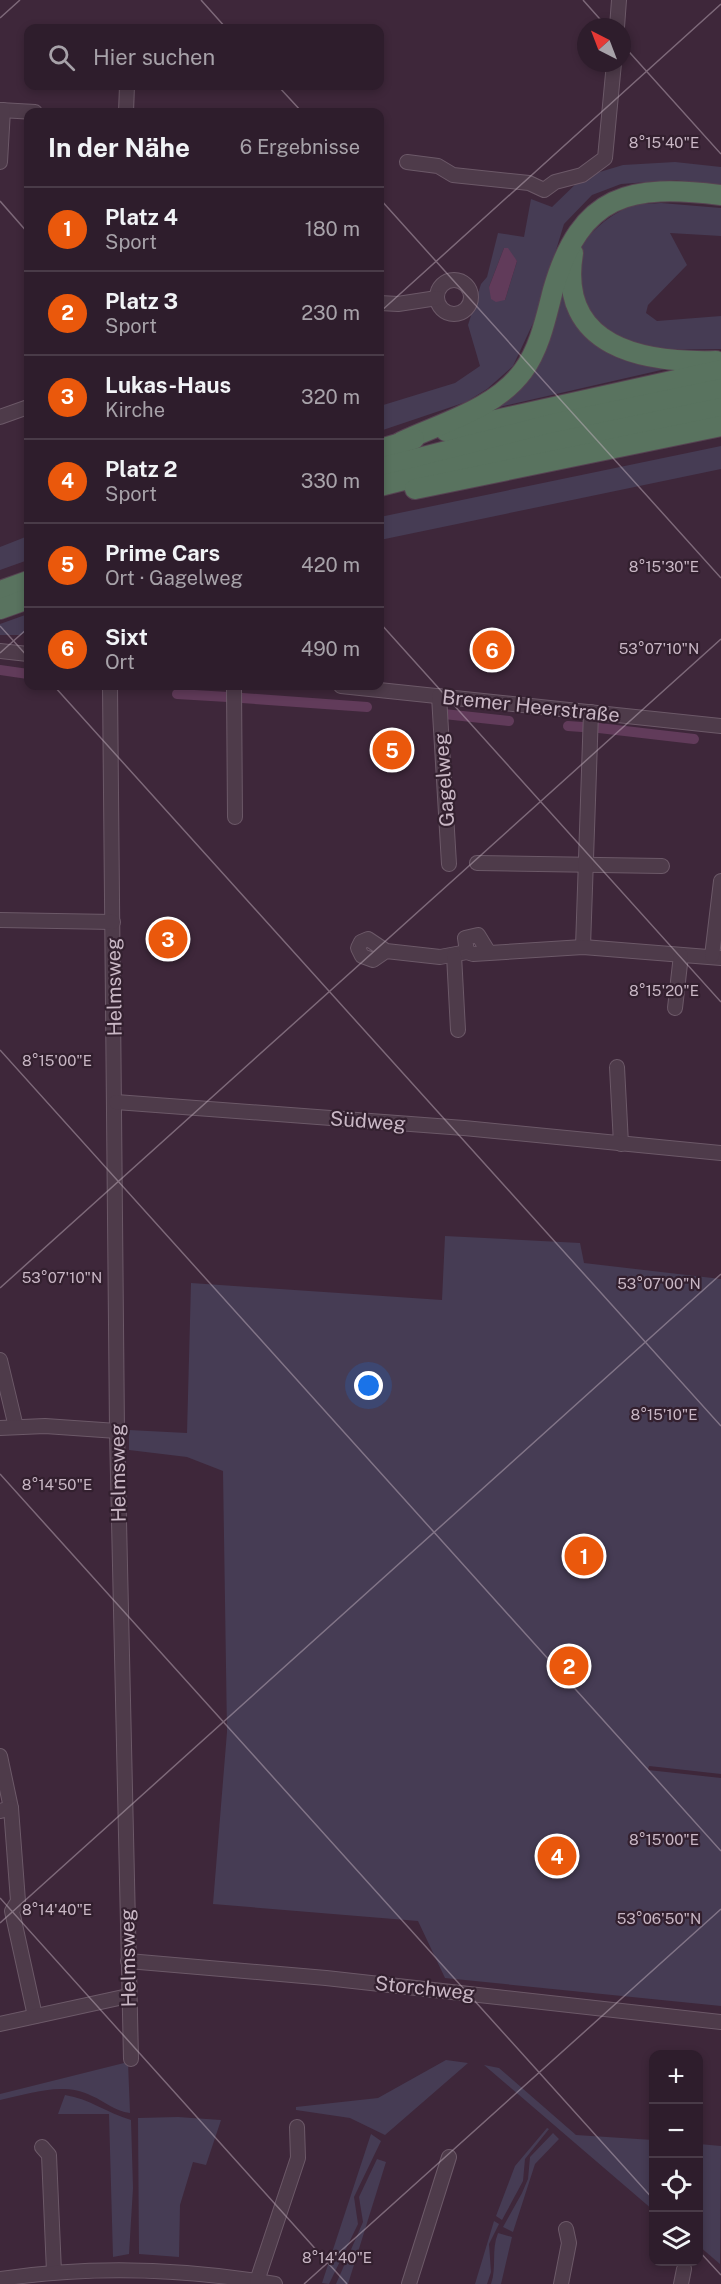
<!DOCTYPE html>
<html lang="de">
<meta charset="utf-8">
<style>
:root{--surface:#2e1d2c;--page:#3a2a38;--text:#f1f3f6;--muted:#a7a2a9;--line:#493b48;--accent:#ea580c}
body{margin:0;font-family:"Public Sans",sans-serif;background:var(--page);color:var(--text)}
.controls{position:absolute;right:18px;bottom:18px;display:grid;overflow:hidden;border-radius:12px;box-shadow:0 3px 9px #0003}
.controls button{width:54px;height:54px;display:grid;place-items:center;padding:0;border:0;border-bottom:2px solid var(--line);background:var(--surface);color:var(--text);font:30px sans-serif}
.compass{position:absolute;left:577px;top:18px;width:54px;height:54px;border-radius:50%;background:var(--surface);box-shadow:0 3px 9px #0003;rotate:318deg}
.you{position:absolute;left:369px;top:1386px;width:21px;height:21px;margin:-15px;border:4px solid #fff;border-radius:50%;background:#1a73e8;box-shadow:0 0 0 9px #1a73e833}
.badge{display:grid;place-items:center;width:39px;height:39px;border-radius:50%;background:var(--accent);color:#fff;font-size:20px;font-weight:700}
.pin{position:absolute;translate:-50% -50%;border:3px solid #fff;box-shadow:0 2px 6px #0006}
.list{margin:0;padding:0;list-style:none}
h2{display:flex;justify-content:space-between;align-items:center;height:78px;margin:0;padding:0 24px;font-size:26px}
h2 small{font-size:20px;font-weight:400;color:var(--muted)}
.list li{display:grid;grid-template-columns:39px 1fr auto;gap:18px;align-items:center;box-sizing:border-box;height:84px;padding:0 24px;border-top:2px solid var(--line)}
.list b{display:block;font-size:22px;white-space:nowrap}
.list p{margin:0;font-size:20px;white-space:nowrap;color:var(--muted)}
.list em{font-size:20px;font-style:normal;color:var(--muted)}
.icon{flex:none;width:33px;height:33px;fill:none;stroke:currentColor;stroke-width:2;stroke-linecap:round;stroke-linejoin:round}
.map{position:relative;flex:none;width:721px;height:2284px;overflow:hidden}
.search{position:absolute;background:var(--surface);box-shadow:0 3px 9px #0003;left:24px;top:24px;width:360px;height:66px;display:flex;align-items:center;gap:15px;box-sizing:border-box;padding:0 21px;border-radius:12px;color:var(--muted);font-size:22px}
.panel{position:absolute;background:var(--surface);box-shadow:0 3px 9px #0003;left:24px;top:108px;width:360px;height:582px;border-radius:12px}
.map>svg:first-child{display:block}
.green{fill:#463c54;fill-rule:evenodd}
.water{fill:#613b5a}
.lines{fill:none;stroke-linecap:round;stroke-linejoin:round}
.canal{stroke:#613b5a;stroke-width:10}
.minor-casing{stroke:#6c5968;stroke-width:16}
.highway-casing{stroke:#564352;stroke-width:22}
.minor{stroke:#4e3b4a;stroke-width:14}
.highway{stroke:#59735f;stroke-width:20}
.ticks{fill:none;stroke:#c9b7c5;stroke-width:1.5;stroke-opacity:0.45}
.labels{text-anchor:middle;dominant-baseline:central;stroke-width:4.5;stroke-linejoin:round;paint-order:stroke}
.street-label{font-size:20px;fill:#c9b7c5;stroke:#33202f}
.ticks-label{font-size:15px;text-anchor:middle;fill:#c9b7c5;stroke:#33202f;stroke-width:4.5;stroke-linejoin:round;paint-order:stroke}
</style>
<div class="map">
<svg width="721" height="2284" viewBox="0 0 721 2284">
<rect width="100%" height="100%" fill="#3e273a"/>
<g class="green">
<path d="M675,162L721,167V186L676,180L621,184L592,195L564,224L535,319L513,366L487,389L466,402L380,431V406L455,383L480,366L468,325L481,284L487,277L498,233L524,237L531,199L552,207L583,177L623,165ZM504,248L517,261L505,300L489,287Z"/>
<path d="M661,203L721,208V236L670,233L687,265L648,305L646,313L657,321L721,316V349C687,349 653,353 621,339C601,329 587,311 582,290C580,280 577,268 578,258C582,235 613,212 634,205C642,203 653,204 661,203Z"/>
<polygon points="565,266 575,316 670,368 482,411 506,394"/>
<polygon points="721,446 721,469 380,540 380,517"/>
<polygon points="28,536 28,560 0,570 0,547"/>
<polygon points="28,614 28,630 21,635 0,635 0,624"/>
<polygon points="445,1236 580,1243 584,1263 721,1279 721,1774 649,1766 648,1770 721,1778 721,2006 445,1978 418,1921 213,1904 227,1732 223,1471 187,1457 129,1450 129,1430 187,1433 191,1283 442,1300"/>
<polygon points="446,2060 468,2063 385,2135 350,2118 296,2110 296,2107 378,2098"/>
<path d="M128,2062L130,2113C114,2111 106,2102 92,2096C63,2081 30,2094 0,2100V2094Z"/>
<polygon points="484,2065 499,2068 576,2135 653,2140 653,2210"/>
<path d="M65,2095C90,2099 107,2113 131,2120L133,2188L129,2254L113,2257L109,2114H58Z"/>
<polygon points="178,2117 221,2120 206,2165 193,2162 180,2205 179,2257 139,2254 138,2118"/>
<polygon points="547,2128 549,2129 525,2159 523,2181 502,2220 496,2216 515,2166"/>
<polygon points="553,2133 559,2139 535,2164 513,2232 503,2227 522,2193 528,2179 530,2157"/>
<polygon points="371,2134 381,2141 354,2197 358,2224 329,2284 322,2283"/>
<polygon points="699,2144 721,2146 720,2264 699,2246"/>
<polygon points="377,2159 386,2162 348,2284 336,2284 363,2222 359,2197"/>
<polygon points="494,2221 499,2224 489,2244 491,2272 487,2284 475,2284"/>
<path d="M498,2233L512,2237L501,2284H491C497,2267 491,2250 498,2233Z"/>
</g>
<polygon class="water" points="504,248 508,248 517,261 505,300 496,302 491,299 489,287"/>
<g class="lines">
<g class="canal">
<polyline points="0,670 28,674"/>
<polyline points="177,694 228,697"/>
<polyline points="242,698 367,707"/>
<polyline points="444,714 509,721"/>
<polyline points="568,726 582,727"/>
<polyline points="599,728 694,739"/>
</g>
<g class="minor-casing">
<g id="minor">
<polyline points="617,27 619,0"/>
<polyline points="0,110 35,112"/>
<polyline points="126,112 127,86"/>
<polyline points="0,162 3,110"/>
<polyline points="407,162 438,166 453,175 529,183 544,190 555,182 582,175 605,158 614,63"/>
<circle cx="454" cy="297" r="17"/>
<polyline points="380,303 398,304 437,298"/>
<polyline points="0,417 28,407"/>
<polyline points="0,651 28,654"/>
<polyline points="110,686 117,1431 131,2059"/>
<polyline points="234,686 235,817"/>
<polyline points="341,686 721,726"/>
<polyline points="439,696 449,864"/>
<polyline points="477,863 662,866"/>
<polyline points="0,920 113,922"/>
<polyline points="583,947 591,712"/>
<polyline points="386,951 373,960 362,956 358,948 361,942 368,939 386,951 440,957 467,952"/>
<polyline points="489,953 478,935 465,938 467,952 473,954 583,947 721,958"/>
<polyline points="454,955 458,1030"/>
<polyline points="712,956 721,881"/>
<polyline points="675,1008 681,955"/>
<polyline points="617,1067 621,1144"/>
<polyline points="116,1102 464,1128 721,1153"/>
<polyline points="0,1360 16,1427"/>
<polyline points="0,1428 45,1426 117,1431"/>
<polyline points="0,1756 11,1808"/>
<polyline points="0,1811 11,1808 18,1901 12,1911 35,2016"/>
<polyline points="128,1961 326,1978 721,2022"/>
<polyline points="0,2024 128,1996"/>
<polyline points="42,2147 49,2155 54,2272"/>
<path d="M0,2279C93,2265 183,2268 275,2284"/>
<polyline points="257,2281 298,2158 297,2127"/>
<polyline points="409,2284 449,2157"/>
<polyline points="561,2284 569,2243 566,2229"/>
<polyline points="681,2284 684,2269"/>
</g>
</g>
<g class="highway-casing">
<g id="highway">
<path d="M573,253C557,348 644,363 716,361"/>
<polyline points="446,431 721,370"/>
<path d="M401,442C441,423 495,409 523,371C540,348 546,317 553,290C581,193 630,184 721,195"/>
<polyline points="380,449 414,439"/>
<polyline points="380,468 553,424 721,389"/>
<polyline points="380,486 556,442 721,408"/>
<polyline points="415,489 721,426"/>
<polyline points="0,591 28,581"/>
<polyline points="0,609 28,599"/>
</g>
</g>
<use href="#minor" class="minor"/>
<use href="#highway" class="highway"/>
</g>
<path class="ticks" d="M201,0L226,28M583,0L607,27M0,18L20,0M622,44L721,154M278,86L302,112M380,199L721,578M0,201L28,233M380,312L721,4M380,623L721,1002M0,626L28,657M0,653L28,628M54,686L721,1426M0,1050L721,1851M0,1288L721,639M0,1474L654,2200M0,1898L347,2284M0,1923L721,1274M698,2250L721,2275M304,2284L721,1909"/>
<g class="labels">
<g class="street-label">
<text transform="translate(531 706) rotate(6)">Bremer Heerstraße</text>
<text transform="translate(444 780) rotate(-94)">Gagelweg</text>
<text transform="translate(114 987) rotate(-91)">Helmsweg</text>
<text transform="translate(368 1121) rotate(4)">Südweg</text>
<text transform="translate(118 1473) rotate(-91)">Helmsweg</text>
<text transform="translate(128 1958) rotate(-91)">Helmsweg</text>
<text transform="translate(425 1988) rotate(6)">Storchweg</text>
</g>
</g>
<g class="ticks-label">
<text x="664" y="148">8°15'40"E</text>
<text x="664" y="572">8°15'30"E</text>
<text x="659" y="654">53°07'10"N</text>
<text x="664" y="996">8°15'20"E</text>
<text x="57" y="1066">8°15'00"E</text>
<text x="62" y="1283">53°07'10"N</text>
<text x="659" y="1289">53°07'00"N</text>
<text x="664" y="1420">8°15'10"E</text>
<text x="57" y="1490">8°14'50"E</text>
<text x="664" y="1845">8°15'00"E</text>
<text x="57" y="1915">8°14'40"E</text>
<text x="659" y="1924">53°06'50"N</text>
<text x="337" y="2263">8°14'40"E</text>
</g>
</svg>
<div class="controls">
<button>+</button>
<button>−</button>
<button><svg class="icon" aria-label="locate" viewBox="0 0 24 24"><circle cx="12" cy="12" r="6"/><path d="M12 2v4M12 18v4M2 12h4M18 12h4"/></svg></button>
<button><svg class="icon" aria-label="layers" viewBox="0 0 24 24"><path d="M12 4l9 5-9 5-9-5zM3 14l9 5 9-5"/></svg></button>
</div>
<svg class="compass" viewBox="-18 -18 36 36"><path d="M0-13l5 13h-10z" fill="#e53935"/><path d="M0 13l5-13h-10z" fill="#a7a2a9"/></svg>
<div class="you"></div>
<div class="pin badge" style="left:584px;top:1556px">1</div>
<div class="pin badge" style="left:569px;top:1666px">2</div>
<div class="pin badge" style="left:168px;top:939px">3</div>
<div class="pin badge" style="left:557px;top:1856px">4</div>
<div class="pin badge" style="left:392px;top:750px">5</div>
<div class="pin badge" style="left:492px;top:650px">6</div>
<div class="search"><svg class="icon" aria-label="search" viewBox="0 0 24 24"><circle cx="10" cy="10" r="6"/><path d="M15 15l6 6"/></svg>Hier suchen</div>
<section class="panel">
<h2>In der Nähe<small>6 Ergebnisse</small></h2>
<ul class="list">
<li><span class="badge">1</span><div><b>Platz 4</b><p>Sport</p></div><em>180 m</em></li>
<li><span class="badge">2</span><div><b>Platz 3</b><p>Sport</p></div><em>230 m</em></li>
<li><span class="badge">3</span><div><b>Lukas-Haus</b><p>Kirche</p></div><em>320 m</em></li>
<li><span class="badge">4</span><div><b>Platz 2</b><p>Sport</p></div><em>330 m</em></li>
<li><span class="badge">5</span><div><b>Prime Cars</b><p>Ort · Gagelweg</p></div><em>420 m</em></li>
<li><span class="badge">6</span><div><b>Sixt</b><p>Ort</p></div><em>490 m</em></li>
</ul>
</section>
</div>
